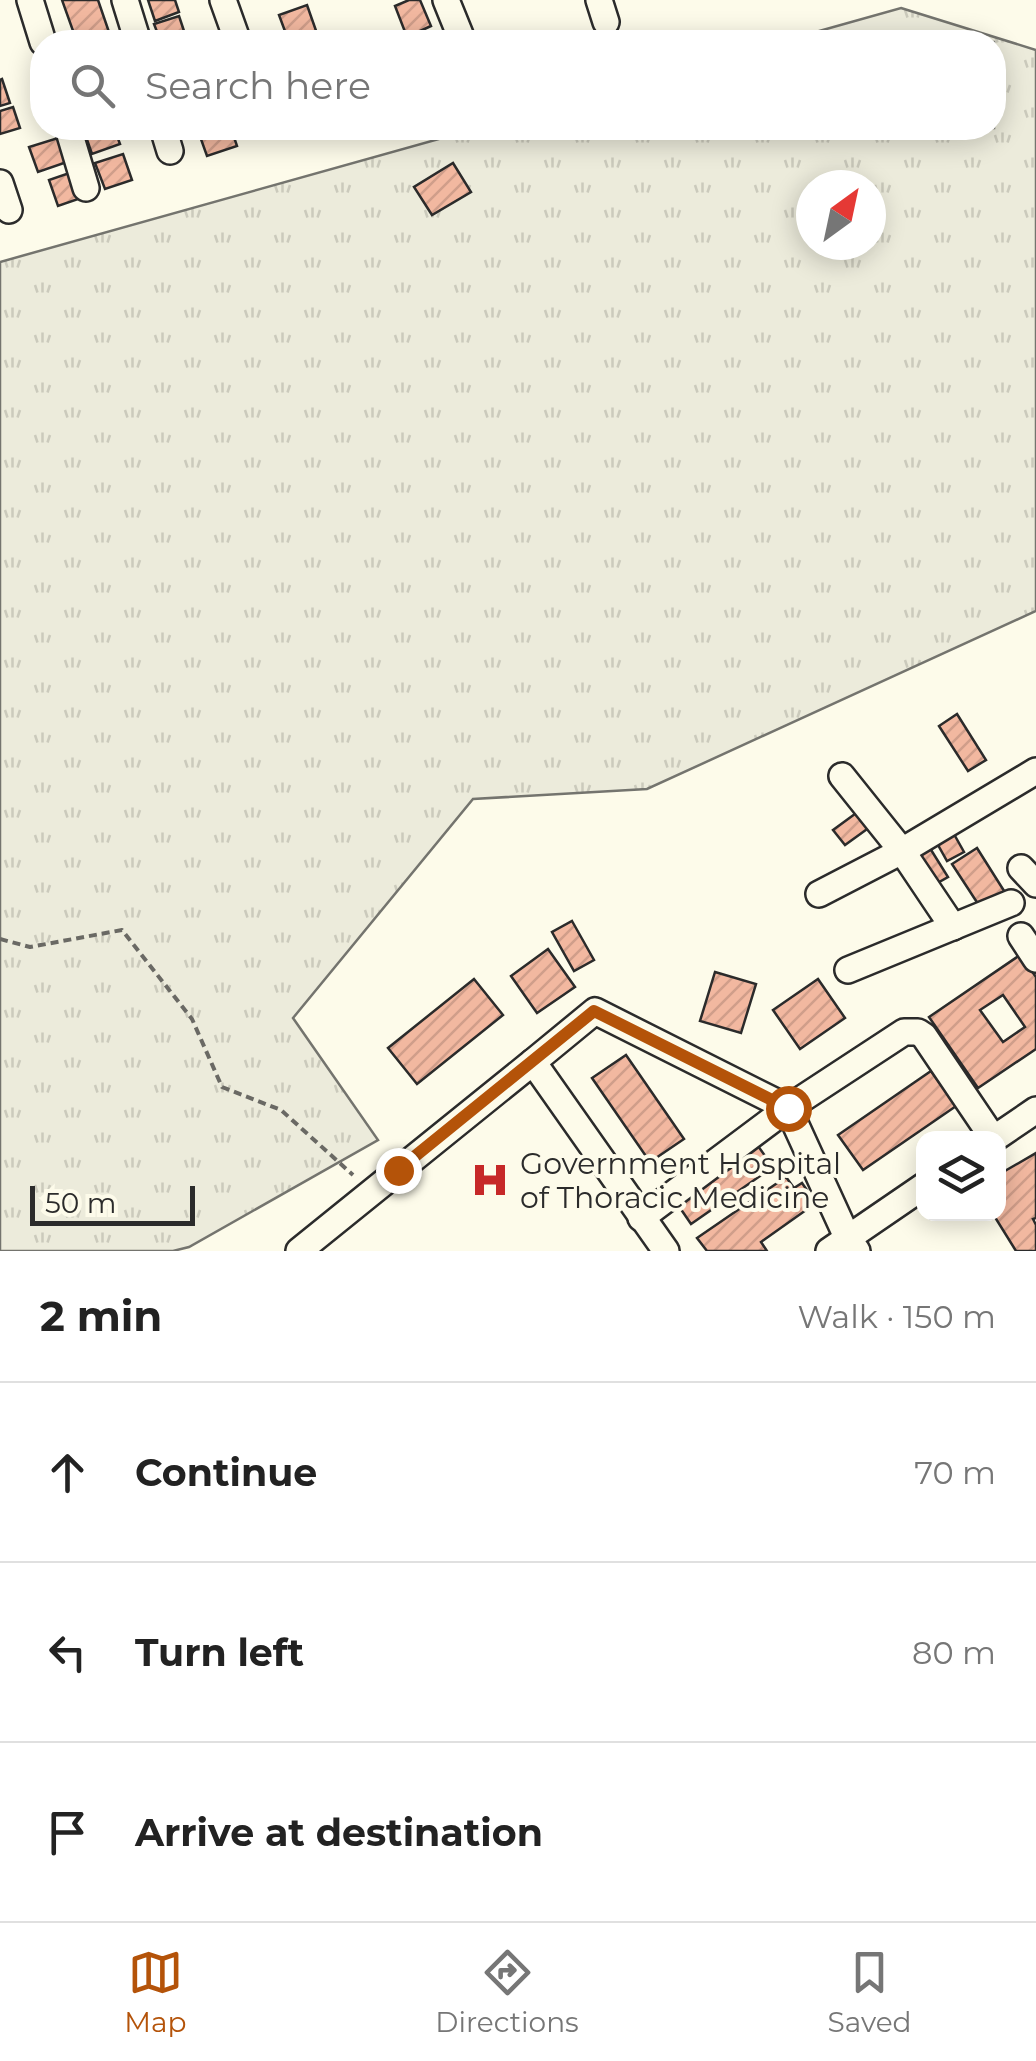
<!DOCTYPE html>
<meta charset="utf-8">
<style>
:root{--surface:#fff;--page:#f2f2f2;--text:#222;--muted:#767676;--line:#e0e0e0;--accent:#b45309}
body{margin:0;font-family:Montserrat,sans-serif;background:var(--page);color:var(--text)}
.controls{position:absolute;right:30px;bottom:30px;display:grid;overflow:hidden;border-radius:20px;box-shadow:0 5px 25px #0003}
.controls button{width:90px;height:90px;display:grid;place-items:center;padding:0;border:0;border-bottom:2px solid var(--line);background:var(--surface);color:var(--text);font:50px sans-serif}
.compass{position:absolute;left:796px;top:170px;width:90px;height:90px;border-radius:50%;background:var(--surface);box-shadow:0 5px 25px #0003;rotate:33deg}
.scale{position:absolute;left:30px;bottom:25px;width:165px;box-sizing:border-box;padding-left:10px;border:5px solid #2b2b2b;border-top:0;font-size:28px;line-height:35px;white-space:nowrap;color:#2b2b2b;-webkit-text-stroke:8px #fdfbea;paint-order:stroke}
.stop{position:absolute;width:30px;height:30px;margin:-22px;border:8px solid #b45309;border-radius:50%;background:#fff}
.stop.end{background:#b45309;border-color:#fff;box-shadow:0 2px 10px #0008}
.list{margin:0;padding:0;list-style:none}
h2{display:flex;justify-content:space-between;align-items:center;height:130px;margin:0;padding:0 40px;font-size:42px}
h2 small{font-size:32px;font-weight:400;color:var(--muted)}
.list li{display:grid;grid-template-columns:65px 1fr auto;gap:30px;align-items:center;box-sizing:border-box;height:180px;padding:0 40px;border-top:2px solid var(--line)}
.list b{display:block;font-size:38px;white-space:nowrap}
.list em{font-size:32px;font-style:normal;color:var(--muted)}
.icon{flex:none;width:55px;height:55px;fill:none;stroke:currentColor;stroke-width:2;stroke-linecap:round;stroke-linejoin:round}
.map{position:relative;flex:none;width:1036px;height:1251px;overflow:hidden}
.search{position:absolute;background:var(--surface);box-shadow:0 5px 25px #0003;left:30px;right:30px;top:30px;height:110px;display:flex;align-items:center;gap:25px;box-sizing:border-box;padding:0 35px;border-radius:40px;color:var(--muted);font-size:38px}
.sheet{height:670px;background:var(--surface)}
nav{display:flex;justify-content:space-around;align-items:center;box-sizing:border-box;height:140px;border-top:2px solid var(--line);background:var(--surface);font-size:28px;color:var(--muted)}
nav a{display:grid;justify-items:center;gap:5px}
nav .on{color:var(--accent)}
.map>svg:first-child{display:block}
.grass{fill:url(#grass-tufts);stroke:#74746e;stroke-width:2.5;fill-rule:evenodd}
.building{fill:url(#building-hatch);stroke:#2b2b2b;stroke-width:2.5;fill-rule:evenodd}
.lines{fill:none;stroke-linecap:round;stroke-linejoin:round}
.minor-casing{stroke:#2b2b2b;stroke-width:30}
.path{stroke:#6a6964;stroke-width:4;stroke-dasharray:8 5;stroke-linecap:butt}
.minor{stroke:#fdfbea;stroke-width:25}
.route{stroke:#b45309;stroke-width:12}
.labels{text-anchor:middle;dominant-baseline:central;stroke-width:8;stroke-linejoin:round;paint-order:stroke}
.poi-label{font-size:30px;fill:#2b2b2b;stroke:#fdfbea;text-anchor:start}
</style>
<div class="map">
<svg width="1036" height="1251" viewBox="0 0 1036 1251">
<defs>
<pattern id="grass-tufts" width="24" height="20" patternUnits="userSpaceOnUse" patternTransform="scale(2.5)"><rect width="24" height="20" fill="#ecebdb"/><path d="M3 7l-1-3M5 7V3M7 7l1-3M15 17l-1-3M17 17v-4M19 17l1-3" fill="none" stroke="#cbcabc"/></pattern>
<pattern id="building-hatch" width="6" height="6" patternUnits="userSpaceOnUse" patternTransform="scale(2.5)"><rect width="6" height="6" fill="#f2b8a0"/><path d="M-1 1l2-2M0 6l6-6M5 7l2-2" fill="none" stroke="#d09e8a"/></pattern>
</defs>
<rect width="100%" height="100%" fill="#fdfbea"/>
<path class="grass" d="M901,8L1036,50V611L647,789L473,799L293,1018L378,1140L189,1247L173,1251H0V262L478,128H994V42H780ZM811,185H871V245H811Z"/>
<g class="building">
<polygon points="62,0 98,0 110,35 89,42 77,42"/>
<polygon points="148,0 175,0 179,12 155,21"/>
<polygon points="409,0 420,0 431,26 407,37 395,6"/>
<polygon points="307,5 320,42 289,42 279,15"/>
<polygon points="179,16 186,37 170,42 161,42 154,24"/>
<polygon points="2,79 10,103 0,106 0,80"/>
<polygon points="13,107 20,128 0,134 0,111"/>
<polygon points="93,128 114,128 120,144 92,154 84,131"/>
<polygon points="197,128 231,128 237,146 207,156"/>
<polygon points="58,138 67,162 38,172 29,147"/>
<polygon points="123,154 132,180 105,189 95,163"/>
<polygon points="453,163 471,192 432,215 414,187"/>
<polygon points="75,171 84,197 58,206 49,180"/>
<polygon points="957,714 986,760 968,771 939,726"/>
<polygon points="859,811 870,827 845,845 833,830"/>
<polygon points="950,827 964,852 947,861 933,836"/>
<polygon points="928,845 948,877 932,886 913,854"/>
<polygon points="977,848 1006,894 982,910 952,864"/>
<polygon points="572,921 594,960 574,971 552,932"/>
<polygon points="548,949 575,987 537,1013 511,976"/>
<path d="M1020,955L1036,977V1049L978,1088L929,1017ZM1003,995L1025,1027L1003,1042L980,1010Z"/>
<polygon points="715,972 756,984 741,1033 700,1021"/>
<polygon points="474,979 503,1015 417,1084 388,1048"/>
<polygon points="818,979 845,1018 800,1049 773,1010"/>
<polygon points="626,1055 684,1139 650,1162 592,1078"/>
<polygon points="931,1071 939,1082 945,1078 962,1102 863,1170 838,1135"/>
<polygon points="758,1146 773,1167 691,1224 676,1202"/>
<polygon points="1036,1153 1036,1218 1033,1219 1036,1225 1036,1251 1016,1251 993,1214 998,1214 998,1175"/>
<polygon points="786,1177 794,1188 802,1183 816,1203 761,1242 767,1251 707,1251 697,1238"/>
</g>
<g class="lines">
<g class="minor-casing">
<g id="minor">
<polyline points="30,0 43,42"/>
<polyline points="125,0 138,42"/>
<polyline points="223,0 238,42"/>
<polyline points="446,0 463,42"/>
<polyline points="599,0 606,22"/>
<polyline points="68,128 86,188"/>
<polyline points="163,128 170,151"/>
<polyline points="0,183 9,210"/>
<polyline points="842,776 902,851 953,927"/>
<polyline points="1021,868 1036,884"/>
<polyline points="819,894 902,851 1036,771"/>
<polyline points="1021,936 1036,959"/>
<polyline points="848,970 1011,903"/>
<polyline points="533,1062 595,1011 788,1108 847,1237 857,1251"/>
<polyline points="995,1138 1036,1110"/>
<polyline points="641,1218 788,1108 904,1032 918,1032 924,1036 993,1138"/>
<polyline points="299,1251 533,1062 666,1251"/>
<polyline points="829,1251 924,1186"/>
</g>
</g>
<polyline class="path" points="0,939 30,947 122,930 192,1019 222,1087 281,1110 353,1175"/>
<use href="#minor" class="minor"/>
</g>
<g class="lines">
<polyline class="route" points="398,1170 594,1011 788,1108"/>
</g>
<defs>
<g id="hospital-bare" transform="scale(3)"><path d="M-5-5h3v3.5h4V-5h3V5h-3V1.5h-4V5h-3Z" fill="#c62828" stroke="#fdfbea" stroke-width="2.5" paint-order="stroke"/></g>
</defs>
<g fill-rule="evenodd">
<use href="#hospital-bare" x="490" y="1180"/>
</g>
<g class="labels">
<g class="poi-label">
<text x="520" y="1163">Government Hospital<tspan x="520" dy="34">of Thoracic Medicine</tspan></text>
</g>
</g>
</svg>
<div class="controls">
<button><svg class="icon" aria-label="layers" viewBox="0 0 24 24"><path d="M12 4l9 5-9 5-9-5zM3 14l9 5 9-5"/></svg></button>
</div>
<svg class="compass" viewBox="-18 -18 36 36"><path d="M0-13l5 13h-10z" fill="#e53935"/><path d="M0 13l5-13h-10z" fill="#767676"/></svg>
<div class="scale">50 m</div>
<div class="stop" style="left:788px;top:1108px"></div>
<div class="stop end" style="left:398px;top:1170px"></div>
<div class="search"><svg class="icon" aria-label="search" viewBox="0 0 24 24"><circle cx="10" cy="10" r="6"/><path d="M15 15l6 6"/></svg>Search here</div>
</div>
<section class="sheet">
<h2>2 min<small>Walk · 150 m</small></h2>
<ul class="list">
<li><svg class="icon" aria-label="ahead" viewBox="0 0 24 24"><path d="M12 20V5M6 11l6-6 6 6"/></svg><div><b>Continue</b></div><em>70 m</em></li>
<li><svg class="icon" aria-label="left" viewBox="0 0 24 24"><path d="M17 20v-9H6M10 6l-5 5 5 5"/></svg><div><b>Turn left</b></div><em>80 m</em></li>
<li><svg class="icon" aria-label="arrive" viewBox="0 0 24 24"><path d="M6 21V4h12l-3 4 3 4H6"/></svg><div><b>Arrive at destination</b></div></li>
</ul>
</section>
<nav>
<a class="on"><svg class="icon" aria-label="map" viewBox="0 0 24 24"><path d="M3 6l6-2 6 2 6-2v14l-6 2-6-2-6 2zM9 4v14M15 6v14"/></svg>Map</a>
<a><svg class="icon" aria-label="directions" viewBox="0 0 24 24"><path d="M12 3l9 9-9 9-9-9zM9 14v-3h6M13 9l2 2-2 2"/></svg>Directions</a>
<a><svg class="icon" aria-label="saved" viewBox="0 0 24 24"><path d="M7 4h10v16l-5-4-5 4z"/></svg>Saved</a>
</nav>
